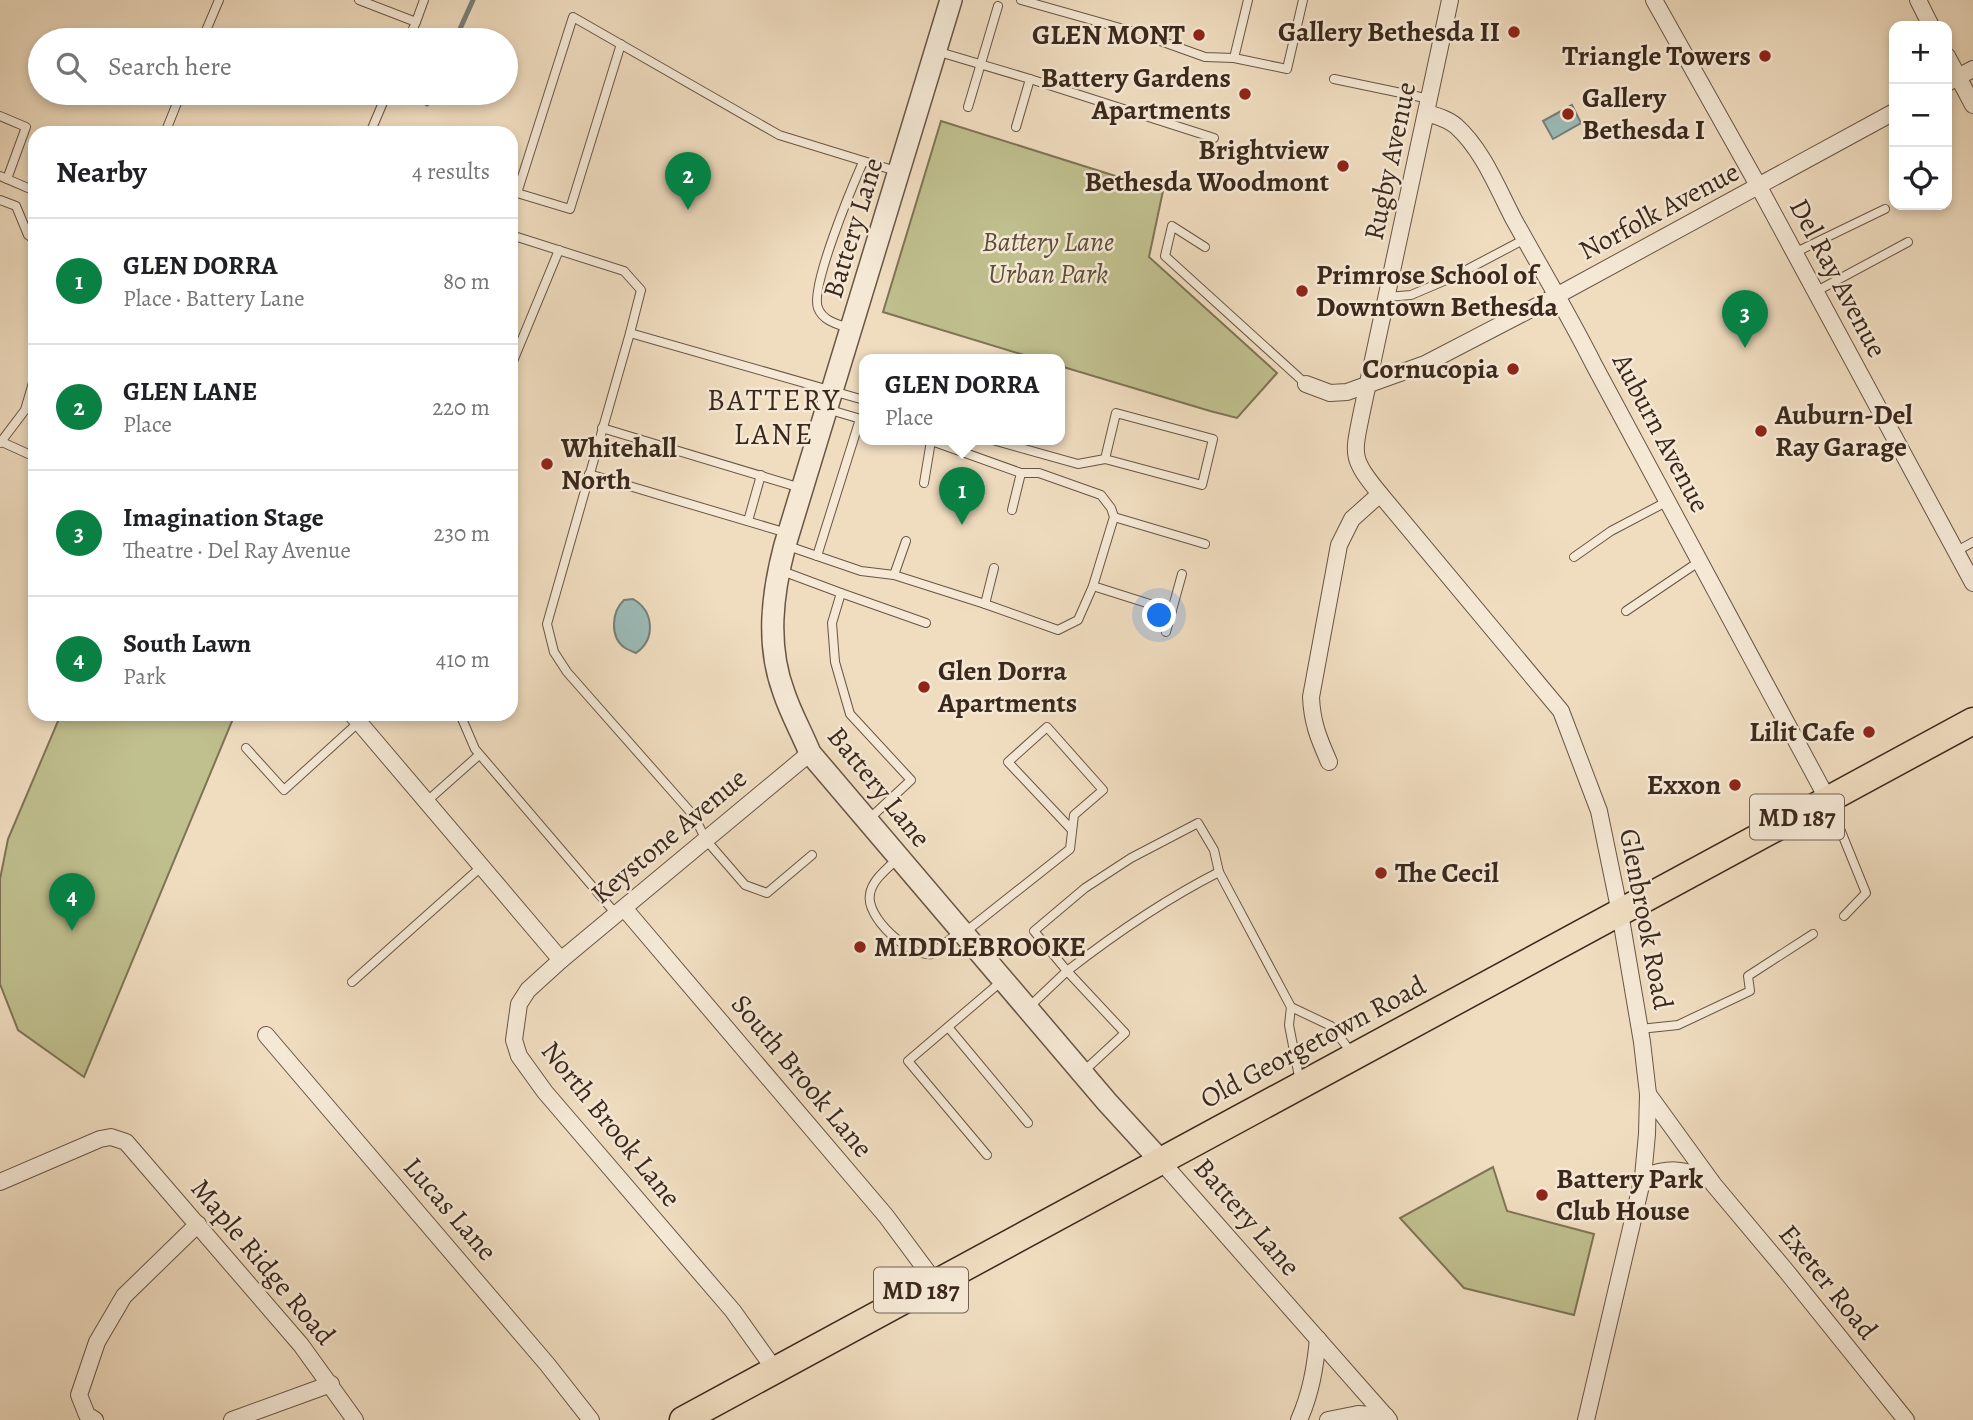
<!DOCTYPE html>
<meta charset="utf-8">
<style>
:root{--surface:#fff;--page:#f6f6f6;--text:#202124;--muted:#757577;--line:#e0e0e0;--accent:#0b8043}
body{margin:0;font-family:Alegreya,serif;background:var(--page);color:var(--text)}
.controls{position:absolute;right:21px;top:21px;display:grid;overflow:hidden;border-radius:14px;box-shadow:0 4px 10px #0003}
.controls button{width:63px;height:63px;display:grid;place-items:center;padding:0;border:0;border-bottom:2px solid var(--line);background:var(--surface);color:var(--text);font:35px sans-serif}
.you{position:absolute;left:1160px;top:616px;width:24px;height:24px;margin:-18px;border:5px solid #fff;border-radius:50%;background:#1a73e8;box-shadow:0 0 0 10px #1a73e833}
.badge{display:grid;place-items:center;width:46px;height:46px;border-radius:50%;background:var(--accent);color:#fff;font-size:23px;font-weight:700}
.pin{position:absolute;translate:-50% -58px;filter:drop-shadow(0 2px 4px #0008)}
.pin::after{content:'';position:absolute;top:37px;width:24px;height:21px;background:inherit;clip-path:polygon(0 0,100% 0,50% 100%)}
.popup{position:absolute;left:859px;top:354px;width:206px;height:91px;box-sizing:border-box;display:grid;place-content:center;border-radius:14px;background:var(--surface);filter:drop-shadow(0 2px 5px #0005);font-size:23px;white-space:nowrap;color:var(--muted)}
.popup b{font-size:26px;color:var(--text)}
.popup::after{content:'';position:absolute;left:50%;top:100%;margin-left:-14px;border:14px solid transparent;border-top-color:var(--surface)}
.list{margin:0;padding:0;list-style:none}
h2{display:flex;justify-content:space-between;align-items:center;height:91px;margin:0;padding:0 28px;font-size:30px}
h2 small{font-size:23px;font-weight:400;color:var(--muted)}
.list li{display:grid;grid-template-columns:46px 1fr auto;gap:21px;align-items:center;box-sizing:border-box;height:126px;padding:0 28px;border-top:2px solid var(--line)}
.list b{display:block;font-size:26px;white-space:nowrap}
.list p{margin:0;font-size:23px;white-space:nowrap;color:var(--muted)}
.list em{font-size:23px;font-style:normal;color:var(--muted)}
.icon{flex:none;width:38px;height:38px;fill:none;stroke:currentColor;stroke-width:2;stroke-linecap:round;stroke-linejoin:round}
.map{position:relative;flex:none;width:1973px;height:1420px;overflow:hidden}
.search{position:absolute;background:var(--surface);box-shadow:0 4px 10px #0003;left:28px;top:28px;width:490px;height:77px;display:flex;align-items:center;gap:18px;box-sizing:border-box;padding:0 24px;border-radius:38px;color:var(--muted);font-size:26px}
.panel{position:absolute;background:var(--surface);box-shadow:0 4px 10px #0003;left:28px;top:126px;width:490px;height:595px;border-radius:21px}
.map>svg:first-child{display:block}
.green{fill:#c0bf8e;stroke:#7e7455;stroke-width:2}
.water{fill:#9bbbb8;stroke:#75807a;stroke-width:2}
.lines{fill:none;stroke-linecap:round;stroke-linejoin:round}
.stream{stroke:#75807a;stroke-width:5}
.service-casing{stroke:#685545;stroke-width:10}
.minor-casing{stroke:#685545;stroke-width:18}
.tertiary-casing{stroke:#685545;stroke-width:24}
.primary-casing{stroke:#3b281c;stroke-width:29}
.service{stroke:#f5e9d6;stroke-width:8}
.minor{stroke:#f5e9d6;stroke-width:16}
.tertiary{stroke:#f5e9d6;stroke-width:21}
.primary{stroke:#f0ddc0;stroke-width:26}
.poi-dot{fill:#8f2418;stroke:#f5e9d6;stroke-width:2.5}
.labels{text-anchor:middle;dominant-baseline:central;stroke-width:5;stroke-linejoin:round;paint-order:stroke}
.shield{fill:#f5e9d6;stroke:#736254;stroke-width:2}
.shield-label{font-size:26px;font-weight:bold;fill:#3b281c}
.poi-label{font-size:28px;font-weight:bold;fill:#3b281c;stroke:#f5e9d6;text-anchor:end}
.street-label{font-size:28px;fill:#3b281c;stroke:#f5e9d6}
.park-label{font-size:28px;font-style:italic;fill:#5c4e38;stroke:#f5e9d6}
.neighbourhood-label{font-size:30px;letter-spacing:2px;fill:#3b281c;stroke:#f5e9d6}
</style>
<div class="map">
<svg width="1973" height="1420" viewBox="0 0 1973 1420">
<rect width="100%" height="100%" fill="#f0ddc0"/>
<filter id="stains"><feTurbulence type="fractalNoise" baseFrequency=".00286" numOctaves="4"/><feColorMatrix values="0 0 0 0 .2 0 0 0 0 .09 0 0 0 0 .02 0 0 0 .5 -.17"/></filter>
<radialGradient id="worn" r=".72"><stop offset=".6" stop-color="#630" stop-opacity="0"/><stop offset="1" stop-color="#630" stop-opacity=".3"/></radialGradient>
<g class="green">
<polygon points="941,121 1163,191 1149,257 1277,373 1237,418 1210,411 1060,366 1060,359 1037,359 883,312"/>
<polygon points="61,714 235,714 84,1077 18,1030 0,984 0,879 8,839"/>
<polygon points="1493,1167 1507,1211 1594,1234 1574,1315 1464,1288 1400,1218"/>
</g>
<g class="water">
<polygon points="1572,105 1581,123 1553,139 1543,121"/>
<path d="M633,599C654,611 656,639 636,653C632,651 628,650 625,648C609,637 612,611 624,600Z"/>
</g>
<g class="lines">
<g class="stream">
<polyline points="455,40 473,0"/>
<polyline points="427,104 432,93"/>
</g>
<g class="service-casing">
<g id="service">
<polyline points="359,0 416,22 408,40"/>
<polyline points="1021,0 1138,33 1205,57 1234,58"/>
<polyline points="1248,0 1234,58 1287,69 1303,0"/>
<polyline points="416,22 424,0"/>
<polyline points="202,40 219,0"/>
<polyline points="621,44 570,209 517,193 573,17 779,135 896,171"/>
<polyline points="936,51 1030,79 1214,138"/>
<polyline points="1334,79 1430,99"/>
<polyline points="968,107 998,6"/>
<polyline points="0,116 26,127 7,179"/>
<polyline points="1016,127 1030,79"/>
<polyline points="165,133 181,93"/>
<polyline points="370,133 387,93"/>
<polyline points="0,176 35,191"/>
<polyline points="0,200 16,206 28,235 35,240"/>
<polyline points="511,235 624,271 641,290 630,333 864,400"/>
<polyline points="1205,247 1172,226 1165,256 1306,384"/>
<polyline points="1794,253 1885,209"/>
<polyline points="1815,292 1908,242"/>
<polyline points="1387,297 1411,295 1451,278 1525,239"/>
<path d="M849,328C837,324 823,321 818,308C810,287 852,187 863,162"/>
<polyline points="630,333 547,624 554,652 567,672 694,816 706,840 745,885 767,893 812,855"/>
<polyline points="511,366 559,250"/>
<polyline points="827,409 864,420"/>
<polyline points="602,428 801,488"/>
<polyline points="926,439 1021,473 1012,510"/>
<polyline points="989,439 1078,464 1105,459 1202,485 1213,439 1116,413 1105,459"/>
<polyline points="2,442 35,457"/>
<polyline points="0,443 25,410 35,376"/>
<polyline points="589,474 787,533"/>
<polyline points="924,483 931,441"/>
<polyline points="1114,517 1205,544"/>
<polyline points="748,521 761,475"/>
<polyline points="785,545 861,571 894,575 985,604 994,568"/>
<polyline points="1955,552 1973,542"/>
<polyline points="817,556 860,419"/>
<polyline points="1574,557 1611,531 1668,501"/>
<polyline points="782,571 841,593 832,623 835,662 850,714 911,780 868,820"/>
<polyline points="894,575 906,541"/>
<polyline points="1093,586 1172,611"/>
<polyline points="841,593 926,623"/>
<polyline points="985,604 1058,630 1078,620 1093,586 1114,517 1111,508 1101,495 1039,473 1021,473"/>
<polyline points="1626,611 1700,561"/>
<polyline points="1166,632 1182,574"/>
<polyline points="460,714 475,749 616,914"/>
<polyline points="246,748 284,790 359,722"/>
<polyline points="426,802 479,755"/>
<polyline points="1829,802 1866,893 1844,916"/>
<path d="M897,859C887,869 872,880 870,894C865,917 909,957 932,954L960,931"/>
<polyline points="964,933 1070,849 1074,815 1103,790 1047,727 1008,762 1072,830"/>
<polyline points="352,982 481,867"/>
<polyline points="1029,1007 1067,971 1034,931 1085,888 1131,858 1198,823 1214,850 1219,872 1291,1007 1289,1025 1300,1082"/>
<polyline points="1291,1007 1331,1026 1351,1052"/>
<polyline points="948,1027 1028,1123"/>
<polyline points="1640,1029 1678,1025 1750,991 1748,976 1813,934"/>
<path d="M1084,1071L1125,1033L1067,971C1116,933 1164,900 1219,872"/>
<polyline points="987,1155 908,1061 1003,980"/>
</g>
</g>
<g class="minor-casing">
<g id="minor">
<path d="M1450,0L1362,411C1353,456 1350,457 1380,494L1561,711L1599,811L1620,913L1642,1042L1648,1094L1647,1134L1643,1177L1586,1420"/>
<polyline points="1654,0 1759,187 1973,583"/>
<polyline points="1918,0 1931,26"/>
<polyline points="1947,56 1973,105"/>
<polyline points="1947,83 1973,69"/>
<path d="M1427,113C1437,116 1448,119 1456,126C1482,149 1497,187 1513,218C1540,267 1569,315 1594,365L1828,800"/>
<polyline points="1306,384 1330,393 1347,392 1425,364 1558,295 1894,112"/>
<polyline points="352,714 561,960"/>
<path d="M1329,762C1319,739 1312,723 1311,697L1339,545L1352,519L1380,494"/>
<polyline points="624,908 886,1216 935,1282"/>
<polyline points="266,1035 547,1364 591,1420"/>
<polyline points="1648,1094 1714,1185 1787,1272 1906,1420"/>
<polyline points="1160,1160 1389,1420"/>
<path d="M1643,1177C1669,1167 1682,1169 1708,1178"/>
<polyline points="0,1182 100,1139 111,1137 126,1142 301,1345 355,1420"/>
<polyline points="775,1370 733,1311 545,1092 519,1056 514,1040 519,1004 528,990 561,960 810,753"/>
<polyline points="95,1420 87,1415 79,1395 97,1342 124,1296 198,1224"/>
<polyline points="232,1420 331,1384"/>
<path d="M1299,1420C1311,1393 1315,1368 1318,1339"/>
<polyline points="1328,1420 1358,1414 1386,1416"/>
</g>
</g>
<g class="tertiary-casing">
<path id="tertiary" d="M951,0L785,545C772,594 766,645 784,693C791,714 802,733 810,753L1107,1102L1160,1160"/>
</g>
<g class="primary-casing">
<polyline id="primary" points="683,1420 1973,721"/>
</g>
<use href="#service" class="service"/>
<use href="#minor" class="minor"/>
<use href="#tertiary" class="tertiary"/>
<use href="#primary" class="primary"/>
</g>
<g class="poi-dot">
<circle cx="1514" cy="32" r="7"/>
<circle cx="1199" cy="35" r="7"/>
<circle cx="1765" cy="56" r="7"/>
<circle cx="1245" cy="94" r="7"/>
<circle cx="1568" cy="114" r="7"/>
<circle cx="1343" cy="166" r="7"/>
<circle cx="1302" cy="291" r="7"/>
<circle cx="1513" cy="369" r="7"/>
<circle cx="1761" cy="431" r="7"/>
<circle cx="547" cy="464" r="7"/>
<circle cx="924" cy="687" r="7"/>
<circle cx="1869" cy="732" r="7"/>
<circle cx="1735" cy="785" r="7"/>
<circle cx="1381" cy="873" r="7"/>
<circle cx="860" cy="947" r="7"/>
<circle cx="1542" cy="1195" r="7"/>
</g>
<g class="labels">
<g class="shield">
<rect x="1750" y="794.5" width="94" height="45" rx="5"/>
<rect x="874" y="1267.5" width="94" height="45" rx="5"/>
</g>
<g class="shield-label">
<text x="1797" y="817">MD 187</text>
<text x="921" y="1290">MD 187</text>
</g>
<g class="poi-label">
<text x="1500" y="32">Gallery Bethesda II</text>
<text x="1185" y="35">GLEN MONT</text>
<text x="1751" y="56">Triangle Towers</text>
<text x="1231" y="78">Battery Gardens<tspan x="1231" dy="32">Apartments</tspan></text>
<text x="1582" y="98" text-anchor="start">Gallery<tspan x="1582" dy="32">Bethesda I</tspan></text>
<text x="1329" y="150">Brightview<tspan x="1329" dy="32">Bethesda Woodmont</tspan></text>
<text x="1316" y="275" text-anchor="start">Primrose School of<tspan x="1316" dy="32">Downtown Bethesda</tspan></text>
<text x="1499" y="369">Cornucopia</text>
<text x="1775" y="415" text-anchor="start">Auburn-Del<tspan x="1775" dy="32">Ray Garage</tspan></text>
<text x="561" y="448" text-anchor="start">Whitehall<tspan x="561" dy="32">North</tspan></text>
<text x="938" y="671" text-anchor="start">Glen Dorra<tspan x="938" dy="32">Apartments</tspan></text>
<text x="1855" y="732">Lilit Cafe</text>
<text x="1721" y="785">Exxon</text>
<text x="1395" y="873" text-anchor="start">The Cecil</text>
<text x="874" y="947" text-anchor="start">MIDDLEBROOKE</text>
<text x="1556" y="1179" text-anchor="start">Battery Park<tspan x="1556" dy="32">Club House</tspan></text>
</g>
<g class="street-label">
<text transform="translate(1390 161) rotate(-78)">Rugby Avenue</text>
<text transform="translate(1659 211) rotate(-28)">Norfolk Avenue</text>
<text transform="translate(853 228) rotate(-73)">Battery Lane</text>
<text transform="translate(1838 278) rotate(62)">Del Ray Avenue</text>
<text transform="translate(1661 433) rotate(62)">Auburn Avenue</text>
<text transform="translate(879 787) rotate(51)">Battery Lane</text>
<text transform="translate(669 836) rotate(-40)">Keystone Avenue</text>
<text transform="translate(1646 919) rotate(79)">Glenbrook Road</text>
<text transform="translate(1313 1042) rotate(-28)">Old Georgetown Road</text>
<text transform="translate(802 1076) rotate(50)">South Brook Lane</text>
<text transform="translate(611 1124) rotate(51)">North Brook Lane</text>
<text transform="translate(450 1209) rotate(49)">Lucas Lane</text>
<text transform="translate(1247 1217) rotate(49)">Battery Lane</text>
<text transform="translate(263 1262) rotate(50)">Maple Ridge Road</text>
<text transform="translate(1828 1282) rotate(51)">Exeter Road</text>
</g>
<g class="park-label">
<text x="1048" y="242">Battery Lane<tspan x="1048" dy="32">Urban Park</tspan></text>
</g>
<g class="neighbourhood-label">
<text x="774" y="400">BATTERY<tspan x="774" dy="34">LANE</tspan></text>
</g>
</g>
<rect width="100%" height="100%" filter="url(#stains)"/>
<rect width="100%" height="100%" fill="url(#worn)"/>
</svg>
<div class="controls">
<button>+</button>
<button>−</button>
<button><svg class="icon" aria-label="locate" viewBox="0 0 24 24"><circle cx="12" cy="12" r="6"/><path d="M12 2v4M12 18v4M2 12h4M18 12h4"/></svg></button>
</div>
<div class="you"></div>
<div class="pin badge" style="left:962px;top:525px">1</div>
<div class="popup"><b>GLEN DORRA</b>Place</div>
<div class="pin badge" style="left:688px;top:210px">2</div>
<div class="pin badge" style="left:1745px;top:348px">3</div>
<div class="pin badge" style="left:72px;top:931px">4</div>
<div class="search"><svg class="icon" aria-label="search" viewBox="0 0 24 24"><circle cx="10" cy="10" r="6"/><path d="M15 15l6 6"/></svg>Search here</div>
<section class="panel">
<h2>Nearby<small>4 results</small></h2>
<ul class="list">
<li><span class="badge">1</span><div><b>GLEN DORRA</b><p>Place · Battery Lane</p></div><em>80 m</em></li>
<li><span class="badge">2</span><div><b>GLEN LANE</b><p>Place</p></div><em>220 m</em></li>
<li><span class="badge">3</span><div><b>Imagination Stage</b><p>Theatre · Del Ray Avenue</p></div><em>230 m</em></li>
<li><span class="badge">4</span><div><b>South Lawn</b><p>Park</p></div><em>410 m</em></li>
</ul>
</section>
</div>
